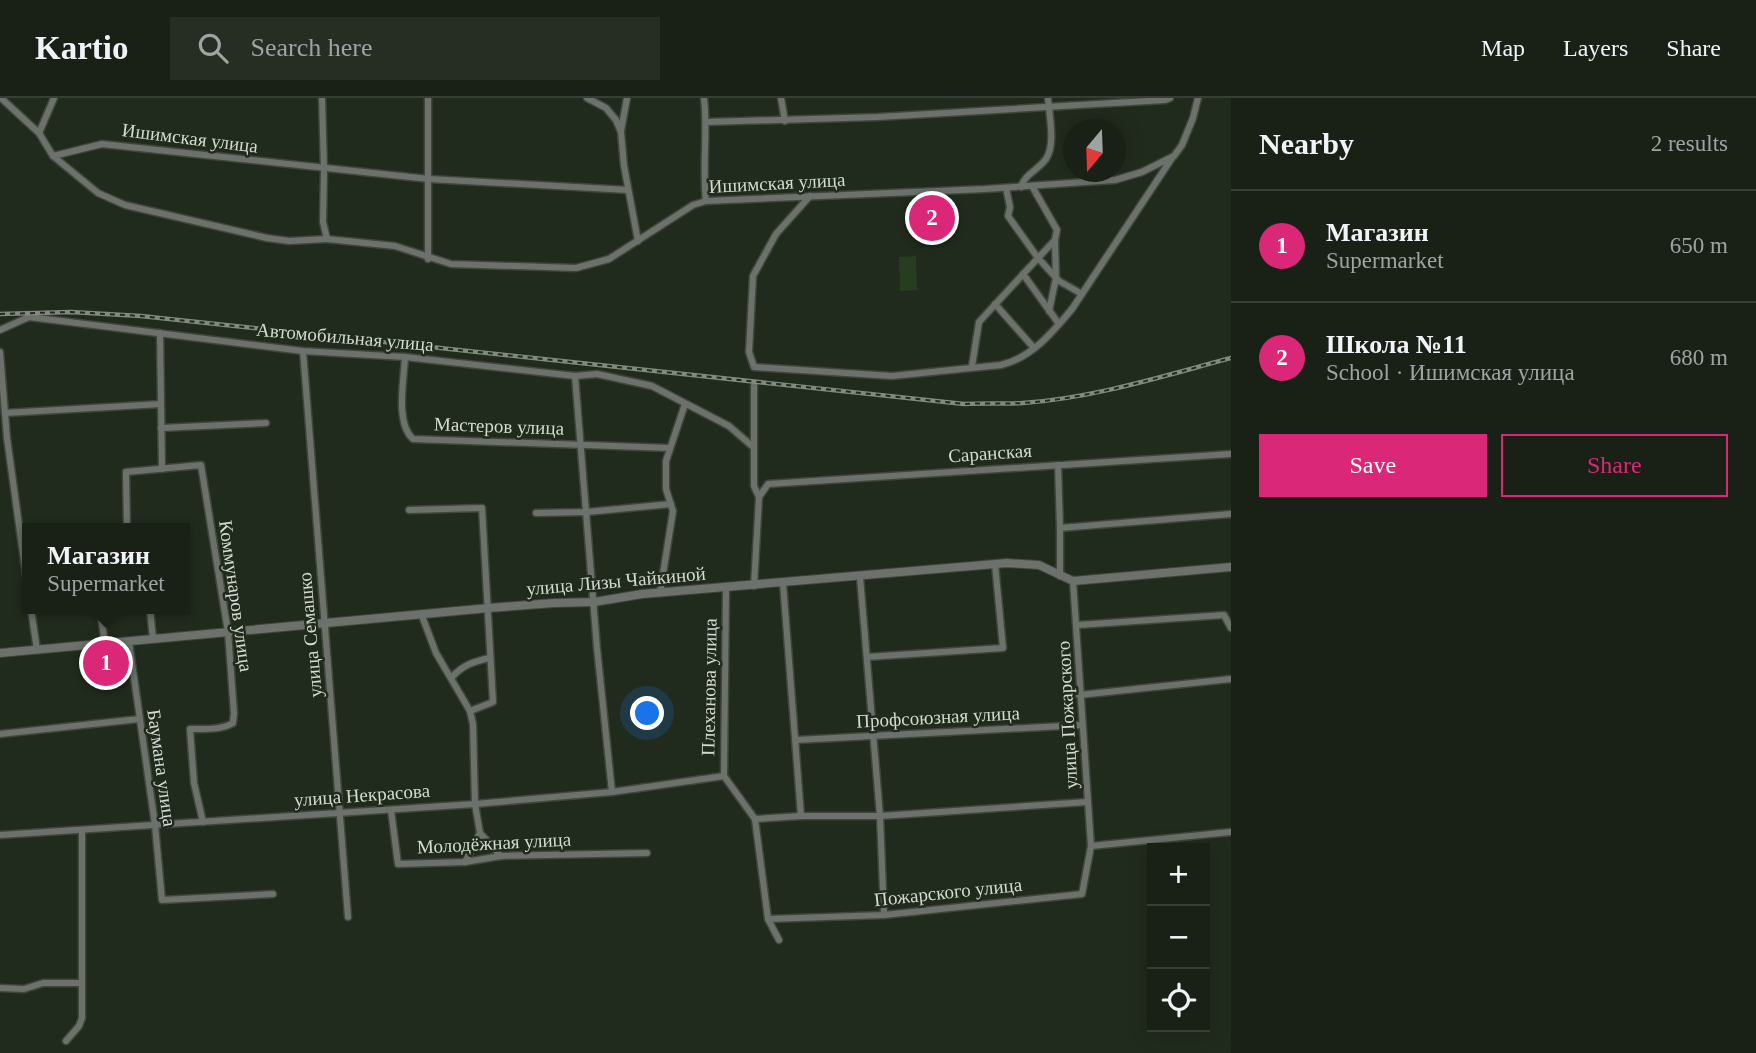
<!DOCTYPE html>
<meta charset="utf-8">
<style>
:root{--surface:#192016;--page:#262d23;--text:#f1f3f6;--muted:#9fa3a1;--line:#373e35;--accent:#db2777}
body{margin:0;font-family:Georgia,serif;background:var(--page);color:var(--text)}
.controls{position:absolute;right:21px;bottom:21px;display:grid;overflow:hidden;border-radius:0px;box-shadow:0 4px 18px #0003}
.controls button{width:63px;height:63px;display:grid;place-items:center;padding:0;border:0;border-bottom:2px solid var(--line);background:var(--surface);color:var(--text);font:35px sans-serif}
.compass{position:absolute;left:1063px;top:21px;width:63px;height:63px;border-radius:50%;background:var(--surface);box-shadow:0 4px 18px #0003;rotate:199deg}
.you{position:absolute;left:648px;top:616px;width:24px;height:24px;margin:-18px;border:5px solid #fff;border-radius:50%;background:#1a73e8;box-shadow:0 0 0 10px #1a73e833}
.badge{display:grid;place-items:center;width:46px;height:46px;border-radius:50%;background:var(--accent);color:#fff;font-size:23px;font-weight:700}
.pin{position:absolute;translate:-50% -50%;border:4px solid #fff;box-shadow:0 2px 7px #0006}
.popup{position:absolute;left:22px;top:425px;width:168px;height:91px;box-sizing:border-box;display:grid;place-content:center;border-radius:0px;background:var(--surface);filter:drop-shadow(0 2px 5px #0005);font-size:23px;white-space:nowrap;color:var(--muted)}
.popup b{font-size:26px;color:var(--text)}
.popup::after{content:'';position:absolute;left:50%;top:100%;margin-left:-14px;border:14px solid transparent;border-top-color:var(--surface)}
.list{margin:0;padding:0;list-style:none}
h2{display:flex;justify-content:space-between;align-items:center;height:91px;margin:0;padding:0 28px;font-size:30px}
h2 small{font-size:23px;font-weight:400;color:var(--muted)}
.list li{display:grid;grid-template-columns:46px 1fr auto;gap:21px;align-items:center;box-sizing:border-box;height:112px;padding:0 28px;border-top:2px solid var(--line)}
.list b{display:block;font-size:26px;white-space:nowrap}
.list p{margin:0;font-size:23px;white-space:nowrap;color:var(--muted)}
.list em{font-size:23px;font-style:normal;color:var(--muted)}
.actions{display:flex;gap:14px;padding:21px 28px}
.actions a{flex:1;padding:16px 0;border:2px solid var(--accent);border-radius:0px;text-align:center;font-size:24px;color:var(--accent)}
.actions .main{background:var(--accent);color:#fff}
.icon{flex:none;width:38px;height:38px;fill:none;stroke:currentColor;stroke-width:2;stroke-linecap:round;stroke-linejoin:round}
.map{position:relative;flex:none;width:1231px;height:955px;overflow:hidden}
header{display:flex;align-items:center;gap:42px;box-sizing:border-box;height:98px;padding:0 35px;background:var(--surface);border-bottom:2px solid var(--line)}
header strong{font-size:33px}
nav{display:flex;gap:38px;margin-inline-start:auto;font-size:24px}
.search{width:490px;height:63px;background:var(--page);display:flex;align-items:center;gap:18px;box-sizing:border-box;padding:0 24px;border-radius:0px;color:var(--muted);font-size:26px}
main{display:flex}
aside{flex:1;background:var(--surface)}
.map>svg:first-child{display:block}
.green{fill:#273d1f}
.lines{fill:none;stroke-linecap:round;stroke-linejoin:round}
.minor-casing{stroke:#3e473a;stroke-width:9}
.tertiary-casing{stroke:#3e473a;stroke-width:10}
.minor{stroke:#6c716b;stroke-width:6}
.tertiary{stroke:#6c716b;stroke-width:8}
.rail-casing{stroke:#828a7f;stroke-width:4.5}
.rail{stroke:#212b1d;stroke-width:2;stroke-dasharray:5;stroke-linecap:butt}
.labels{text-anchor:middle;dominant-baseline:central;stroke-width:5;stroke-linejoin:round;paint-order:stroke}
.street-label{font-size:19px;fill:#d4dad2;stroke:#212b1d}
</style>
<header>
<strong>Kartio</strong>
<div class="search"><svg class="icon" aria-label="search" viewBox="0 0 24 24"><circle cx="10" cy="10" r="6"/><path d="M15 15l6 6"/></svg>Search here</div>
<nav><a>Map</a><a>Layers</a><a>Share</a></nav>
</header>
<main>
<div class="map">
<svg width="1231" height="955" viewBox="0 0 1231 955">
<rect width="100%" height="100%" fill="#212b1d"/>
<polygon class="green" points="916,158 917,192 900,193 899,159"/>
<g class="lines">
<g class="minor-casing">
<g id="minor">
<polyline points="1,0 39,35 53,58 98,95 125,107 267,140 289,143 327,141"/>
<polyline points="322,0 324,72 323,124 327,141 395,148 451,166 576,170 609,161 693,107 706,103 985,91 1115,82 1142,74 1174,58 1182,47 1193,20 1198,0"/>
<polyline points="587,0 606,10 616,22 621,34 624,68 638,143"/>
<path d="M704,0C708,34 702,68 706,103"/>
<polyline points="781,0 785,23"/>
<polyline points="707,24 878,19 1165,2 1170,0"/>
<polyline points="621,33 627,0"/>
<polyline points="39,35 54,0"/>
<polyline points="53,58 102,46 429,81 628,92"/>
<polyline points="1032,88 1057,132 1055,142 1038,160 1059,183 1082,196"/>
<path d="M1021,89C1025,76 1038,72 1046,61C1056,46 1049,17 1048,0"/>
<path d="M810,98L776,136L753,178L749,254L754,269L892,278L1001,267C1031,260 1052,235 1072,211L1172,60"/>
<polyline points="428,161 428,0"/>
<polyline points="1023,176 1059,226"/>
<polyline points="995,206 1034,250"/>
<polyline points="1049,213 1056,180 1055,142"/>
<polyline points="0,232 29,219 303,253 405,259 575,278 597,276 652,288 729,328 752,348"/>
<polyline points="160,235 162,371"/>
<polyline points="303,253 348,819"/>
<polyline points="0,254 7,340 27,485"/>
<path d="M405,259C404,282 395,325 413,341L670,350"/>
<polyline points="972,268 979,224 1038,160 1008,118 1010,109 1006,90"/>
<polyline points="575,278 597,550 612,694"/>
<polyline points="5,315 161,306"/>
<polyline points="161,330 266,325"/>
<polyline points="1058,367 1060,430"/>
<polyline points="759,399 768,386 1231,356"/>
<polyline points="409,412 482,410 493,604 470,613"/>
<polyline points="536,415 587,414 671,406"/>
<path d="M127,430L126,374L201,367L228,534L234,615L233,625C221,632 205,631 190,631L194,685L203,724"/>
<polyline points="1060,478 1060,430 1231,416"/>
<polyline points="860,479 880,718 884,817"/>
<polyline points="783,485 801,718"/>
<polyline points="754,488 759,399 754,388 754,288"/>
<polyline points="726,490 724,678 755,721 768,821 779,842"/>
<polyline points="660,495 673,413 666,391 666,363 685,306"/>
<polyline points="31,511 37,552"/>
<polyline points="100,511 105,546"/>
<polyline points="150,511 153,541"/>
<polyline points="422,518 436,555 470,613 473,626 475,706 480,735 501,758"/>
<polyline points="1078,527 1224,517 1231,530"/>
<polyline points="129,544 155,727 162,802 273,796"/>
<polyline points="867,559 1003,550 995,466"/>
<path d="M452,579C463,567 473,564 489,560"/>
<polyline points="1079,597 1231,581"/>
<polyline points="0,636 139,621"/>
<polyline points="796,642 1082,627"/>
<polyline points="391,712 398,766 465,764 501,758 647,755"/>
<polyline points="755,721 801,718 880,718 1087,704"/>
<polyline points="0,737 475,706 612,694 724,678"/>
<polyline points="1091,748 1231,734"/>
<polyline points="465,764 480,735"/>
<polyline points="768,821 884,817 1082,796 1091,748 1073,483"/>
<polyline points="0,890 24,891 43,885 80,885"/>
<polyline points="66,943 79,928 82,920 82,733"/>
</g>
</g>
<g class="tertiary-casing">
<polyline id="tertiary" points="0,555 489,510 554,505 594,504 642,496 1007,465 1039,467 1073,483 1231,469"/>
</g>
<use href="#minor" class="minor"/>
<use href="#tertiary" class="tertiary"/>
<g class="rail-casing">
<path id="rail" d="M0,216L71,214L141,218L964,306C983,305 1004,306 1023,305C1094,300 1163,278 1231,260"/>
</g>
<use href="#rail" class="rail"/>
</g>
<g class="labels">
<g class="street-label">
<text transform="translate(190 40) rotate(7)">Ишимская улица</text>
<text transform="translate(777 85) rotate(-3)">Ишимская улица</text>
<text transform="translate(345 239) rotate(5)">Автомобильная улица</text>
<text transform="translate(499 328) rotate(2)">Мастеров улица</text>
<text transform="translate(990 355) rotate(-4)">Саранская</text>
<text transform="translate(616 483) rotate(-5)">улица Лизы Чайкиной</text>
<text transform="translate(236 498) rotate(82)">Коммунаров улица</text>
<text transform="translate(310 537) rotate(-95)">улица Семашко</text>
<text transform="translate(709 589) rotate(-89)">Плеханова улица</text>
<text transform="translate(1067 617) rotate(-93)">улица Пожарского</text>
<text transform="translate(938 619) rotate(-3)">Профсоюзная улица</text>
<text transform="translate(162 670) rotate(82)">Баумана улица</text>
<text transform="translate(362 697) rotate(-4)">улица Некрасова</text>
<text transform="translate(494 745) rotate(-3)">Молодёжная улица</text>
<text transform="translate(948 794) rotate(-6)">Пожарского улица</text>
</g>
</g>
</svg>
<div class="controls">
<button>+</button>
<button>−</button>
<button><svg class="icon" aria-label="locate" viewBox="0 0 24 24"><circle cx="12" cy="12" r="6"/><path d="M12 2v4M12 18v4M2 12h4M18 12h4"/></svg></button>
</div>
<svg class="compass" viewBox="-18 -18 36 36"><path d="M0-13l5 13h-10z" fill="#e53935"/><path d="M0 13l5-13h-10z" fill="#9fa3a1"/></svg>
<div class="you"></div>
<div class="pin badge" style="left:106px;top:565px">1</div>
<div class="popup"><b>Магазин</b>Supermarket</div>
<div class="pin badge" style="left:932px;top:120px">2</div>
</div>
<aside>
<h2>Nearby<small>2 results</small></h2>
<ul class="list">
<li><span class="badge">1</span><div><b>Магазин</b><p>Supermarket</p></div><em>650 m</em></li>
<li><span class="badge">2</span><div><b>Школа №11</b><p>School · Ишимская улица</p></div><em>680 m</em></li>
</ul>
<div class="actions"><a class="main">Save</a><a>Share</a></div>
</aside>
</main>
